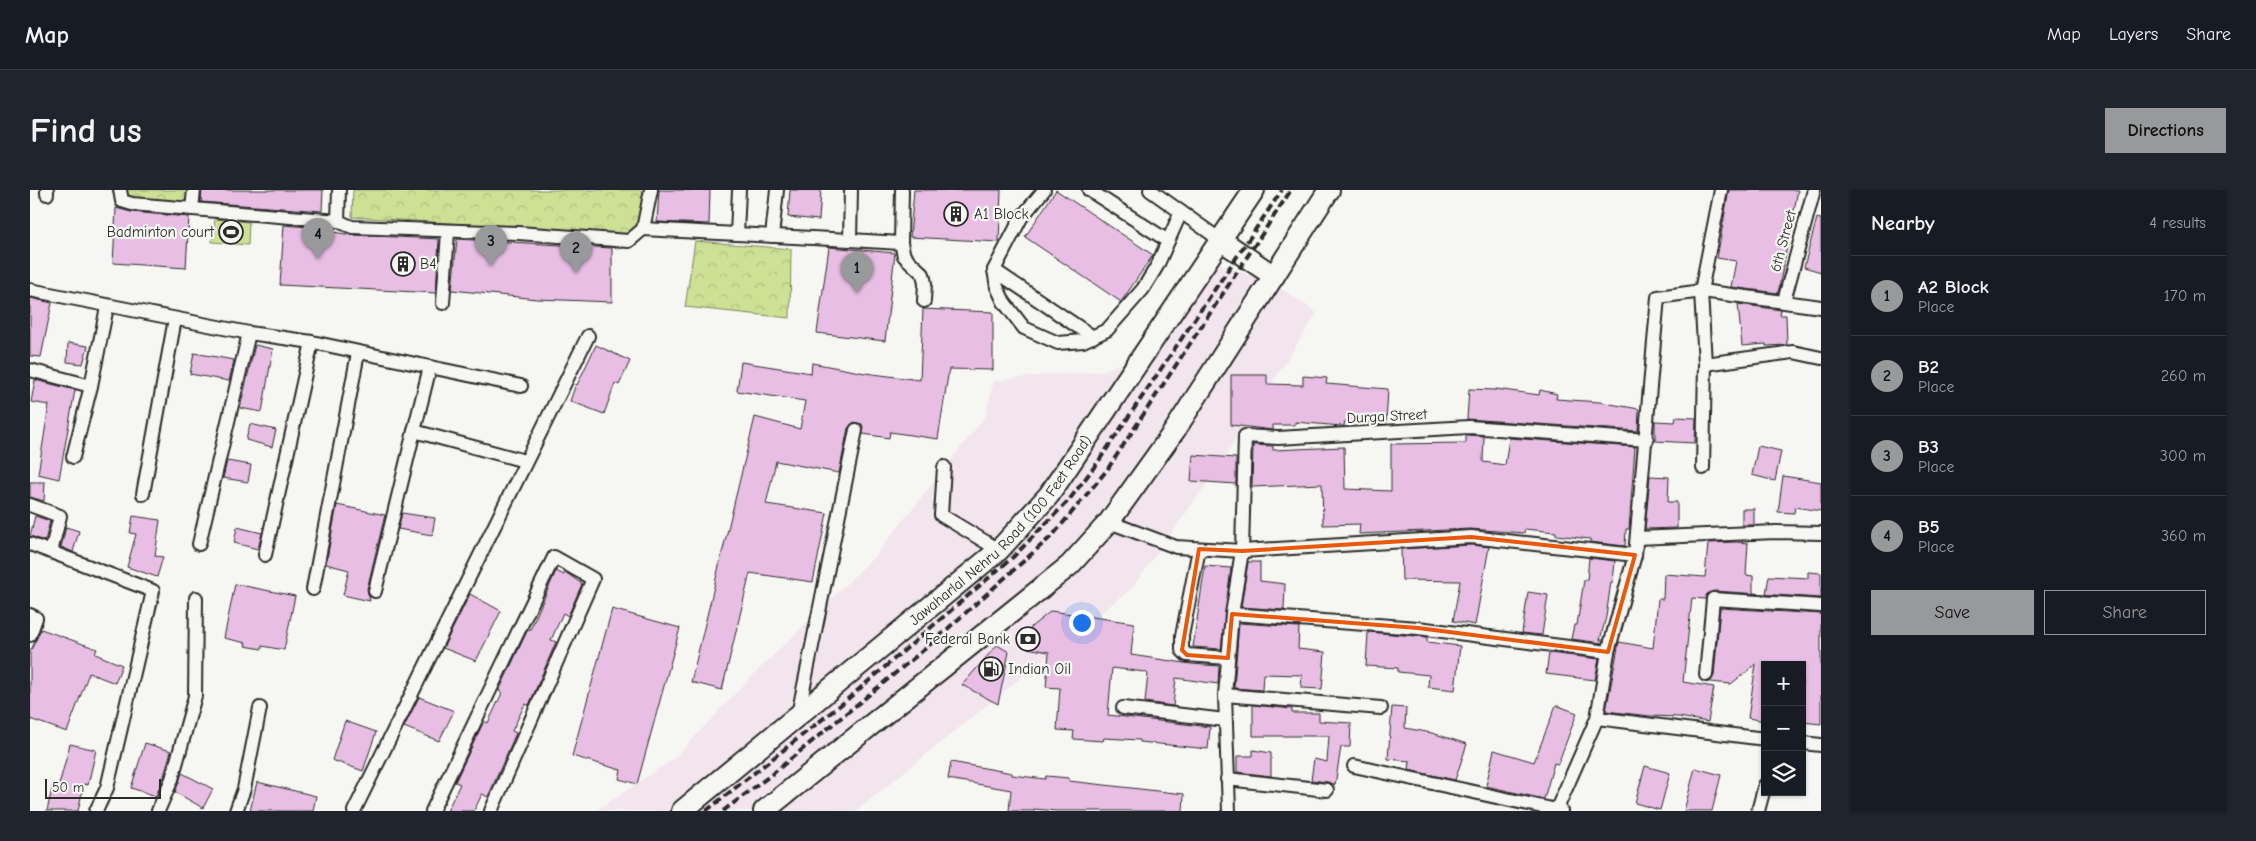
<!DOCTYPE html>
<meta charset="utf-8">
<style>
:root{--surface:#171b24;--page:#20242c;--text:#f1f3f6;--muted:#9ea1a6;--line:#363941;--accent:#98999b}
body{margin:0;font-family:"Comic Neue",sans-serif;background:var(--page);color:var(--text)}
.controls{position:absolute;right:15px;bottom:15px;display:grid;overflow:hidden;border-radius:0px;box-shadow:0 1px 4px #0004}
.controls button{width:45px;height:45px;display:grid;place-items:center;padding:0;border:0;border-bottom:1px solid var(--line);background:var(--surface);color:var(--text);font:25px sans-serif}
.scale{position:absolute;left:15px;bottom:12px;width:116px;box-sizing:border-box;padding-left:5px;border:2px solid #2b2b2b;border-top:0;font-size:14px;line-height:18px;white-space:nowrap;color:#2b2b2b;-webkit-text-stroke:4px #f6f6f2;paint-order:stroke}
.you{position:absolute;left:1051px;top:432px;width:18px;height:18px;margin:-12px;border:4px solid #fff;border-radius:50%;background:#1a73e8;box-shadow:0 0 0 8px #1a73e833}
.badge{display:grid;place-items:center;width:32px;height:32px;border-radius:50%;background:var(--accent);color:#111;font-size:16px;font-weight:700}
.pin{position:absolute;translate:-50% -41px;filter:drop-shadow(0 1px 2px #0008)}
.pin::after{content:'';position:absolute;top:26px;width:18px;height:15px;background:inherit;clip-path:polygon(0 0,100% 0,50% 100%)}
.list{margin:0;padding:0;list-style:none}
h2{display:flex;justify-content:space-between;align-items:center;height:65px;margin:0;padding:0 20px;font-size:21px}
h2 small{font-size:16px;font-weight:400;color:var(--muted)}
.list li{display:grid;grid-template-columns:32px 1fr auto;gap:15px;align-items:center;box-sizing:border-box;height:80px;padding:0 20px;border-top:1px solid var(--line)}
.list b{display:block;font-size:19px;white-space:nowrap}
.list p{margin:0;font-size:16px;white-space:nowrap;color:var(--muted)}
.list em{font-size:16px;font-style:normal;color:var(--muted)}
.actions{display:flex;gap:10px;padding:15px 20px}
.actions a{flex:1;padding:11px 0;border:1px solid var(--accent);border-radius:0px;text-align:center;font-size:18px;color:var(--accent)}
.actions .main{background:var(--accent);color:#111}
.icon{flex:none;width:28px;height:28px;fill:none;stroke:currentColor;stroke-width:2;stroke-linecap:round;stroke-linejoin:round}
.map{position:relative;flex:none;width:1791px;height:621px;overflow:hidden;border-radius:0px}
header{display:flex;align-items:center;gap:30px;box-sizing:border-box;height:70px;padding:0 25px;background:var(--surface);border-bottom:1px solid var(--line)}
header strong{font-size:24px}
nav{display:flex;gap:28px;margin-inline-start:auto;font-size:18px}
.intro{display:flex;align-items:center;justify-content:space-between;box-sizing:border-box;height:120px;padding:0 30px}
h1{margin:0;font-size:35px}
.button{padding:12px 22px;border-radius:0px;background:var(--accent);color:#111;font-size:18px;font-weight:700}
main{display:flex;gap:30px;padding:0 30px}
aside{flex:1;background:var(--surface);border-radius:0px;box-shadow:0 1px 4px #0004}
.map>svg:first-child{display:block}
.built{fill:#f2e5ee}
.park{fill:url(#park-crowns);stroke:#7c8660}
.garden{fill:#cee094;stroke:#7c8660}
.building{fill:#e8bee4;stroke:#2b2b2b}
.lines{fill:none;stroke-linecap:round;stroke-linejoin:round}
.street-casing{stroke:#2b2b2b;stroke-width:16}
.primary-casing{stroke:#2b2b2b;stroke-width:24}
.street{stroke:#f6f6f2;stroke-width:12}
.primary{stroke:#f6f6f2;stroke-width:20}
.rail{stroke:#2b2b2b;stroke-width:4;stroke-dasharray:8 4;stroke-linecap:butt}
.marked{fill:none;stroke:#e8590c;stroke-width:4;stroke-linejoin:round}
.labels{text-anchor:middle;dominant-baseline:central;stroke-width:4.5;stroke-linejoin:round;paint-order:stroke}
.poi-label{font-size:15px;fill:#2b2b2b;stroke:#f6f6f2;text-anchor:start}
.street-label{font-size:15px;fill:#2b2b2b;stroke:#f6f6f2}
</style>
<header>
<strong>Map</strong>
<nav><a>Map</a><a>Layers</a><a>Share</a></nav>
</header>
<div class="intro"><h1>Find us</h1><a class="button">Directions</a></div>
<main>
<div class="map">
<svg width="1791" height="621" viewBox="0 0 1791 621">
<defs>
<pattern id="park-crowns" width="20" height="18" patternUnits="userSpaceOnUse" patternTransform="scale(1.25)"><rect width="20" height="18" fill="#cee094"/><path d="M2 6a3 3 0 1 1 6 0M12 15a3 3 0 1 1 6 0" fill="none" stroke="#b1c080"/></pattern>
</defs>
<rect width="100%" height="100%" fill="#f6f6f2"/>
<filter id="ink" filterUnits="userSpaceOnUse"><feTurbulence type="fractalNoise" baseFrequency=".02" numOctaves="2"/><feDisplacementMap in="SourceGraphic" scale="10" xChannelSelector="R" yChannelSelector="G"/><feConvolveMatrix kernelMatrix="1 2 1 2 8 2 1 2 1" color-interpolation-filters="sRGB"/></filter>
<g filter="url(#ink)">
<polygon class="built" points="1172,66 1252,99 1287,123 1178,292 1102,398 826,621 566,621 645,568 718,490 846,365 955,227 964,191 1015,185 1068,182 1098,171"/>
<g class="park">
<polygon points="94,0 160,0 160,12 93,11"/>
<polygon points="323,0 613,0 608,45 322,27"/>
<polygon points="665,51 761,59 760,128 655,117"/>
</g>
<polygon class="garden" points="185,29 219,32 218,55 182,52"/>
<g class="building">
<polygon points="172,0 293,0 292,21 171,12"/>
<polygon points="629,0 680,0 679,34 627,32"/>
<polygon points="760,0 791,0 789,30 758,27"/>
<polygon points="884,0 971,0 969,52 880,47"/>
<polygon points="1026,0 1123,65 1091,112 995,47"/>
<polygon points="1699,0 1768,0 1748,103 1701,97 1706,71 1687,68"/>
<polygon points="86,18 101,22 159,27 156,78 83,73"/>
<polygon points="1787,28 1791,29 1791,82 1774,77"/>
<polygon points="254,35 290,38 290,40 322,45 409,49 406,103 250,95"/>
<polygon points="427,49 582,58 582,112 507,109 422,100"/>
<polygon points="799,57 865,63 855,151 787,143"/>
<polygon points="0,108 22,113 11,167 0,166"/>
<polygon points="1708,114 1751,120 1750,125 1756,125 1757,155 1736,156 1736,154 1712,156"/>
<polygon points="893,119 963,122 963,180 919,179 908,249 860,242 859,248 833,244 832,234 824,232 818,238 809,283 746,271 736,314 797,323 783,392 720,383 692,500 661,492 725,227 770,239 775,211 707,201 711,172 781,183 782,173 835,183 890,190"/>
<polygon points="38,153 58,156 53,174 37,172"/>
<polygon points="225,155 243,159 232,222 210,218"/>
<polygon points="566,155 600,171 589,195 585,193 574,224 540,211 546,194 547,195"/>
<polygon points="164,163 204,170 199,191 160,184"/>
<polygon points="1201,185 1237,185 1237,194 1273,195 1273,186 1297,188 1296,194 1358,199 1356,234 1315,231 1314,236 1311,236 1265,232 1265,235 1243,235 1243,240 1201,235"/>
<polygon points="5,190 45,200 29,289 8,284 19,215 1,212"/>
<polygon points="1439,199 1466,200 1466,199 1509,205 1510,200 1527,204 1526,209 1569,212 1609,219 1608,241 1437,229"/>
<polygon points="1646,227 1666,228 1665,253 1625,251 1625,231 1645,232"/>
<polygon points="220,234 246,240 242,257 216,250"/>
<polygon points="1436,245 1454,246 1453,272 1475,275 1479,248 1605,257 1599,339 1596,339 1595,356 1560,352 1560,349 1526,345 1526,342 1495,339 1494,343 1440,339 1329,344 1330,334 1293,335 1292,294 1222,297 1223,255 1243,256 1243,260 1314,257 1315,299 1361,301 1361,254 1436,253"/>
<polygon points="1728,256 1751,261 1745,291 1722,285"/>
<polygon points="1163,265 1206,268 1206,294 1161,291"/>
<polygon points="197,271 221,275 218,292 193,288"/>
<polygon points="1620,286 1639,287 1638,312 1647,312 1647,338 1615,339"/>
<polygon points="1753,286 1791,292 1791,321 1765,317 1764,323 1748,322"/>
<polygon points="0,292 15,292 14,311 0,307"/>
<polygon points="307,315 355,325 337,399 340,411 313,405 319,380 296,374"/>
<rect x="1712" y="319" width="12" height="16"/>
<polygon points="372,323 405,328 402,345 368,339"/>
<polygon points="5,326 20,331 15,351 0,346"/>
<polygon points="103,326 130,330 125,366 133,367 127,387 97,377 106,344 100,343"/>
<polygon points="36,337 49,341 43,362 31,357"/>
<polygon points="207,337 232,343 228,359 204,353"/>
<polygon points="1706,352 1718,353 1716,385 1723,386 1723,403 1736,404 1739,386 1778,388 1778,382 1791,383 1791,408 1684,401 1677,404 1675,409 1662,408 1653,492 1684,497 1678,532 1649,527 1620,526 1576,521 1589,452 1623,458 1628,409 1633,409 1634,384 1675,387 1678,353"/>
<polygon points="1441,355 1459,357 1445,435 1423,431 1430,391 1372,390 1371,359"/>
<polygon points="1559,368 1585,371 1583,392 1581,392 1576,427 1570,450 1573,450 1572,453 1541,449 1544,435 1547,435 1554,390 1557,390"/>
<polygon points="1218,372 1230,372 1230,391 1255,394 1254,420 1211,417"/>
<polygon points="1175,376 1201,378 1191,459 1163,457"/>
<polygon points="526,381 534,385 535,382 552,394 538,426 533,423 521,450 526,452 499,515 495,514 482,541 486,543 468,584 458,607 452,604 444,621 417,621 430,594 425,592 454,531 458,533 472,503 469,501 498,439 500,440"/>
<polygon points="205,394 265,406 254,460 232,456 232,459 215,456 216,453 194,448"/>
<polygon points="1498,402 1518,405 1512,445 1492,443"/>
<polygon points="440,404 471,421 446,471 413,458"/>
<polygon points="1690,418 1791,424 1791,534 1772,532 1772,475 1735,475 1735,531 1718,528 1726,474 1701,494 1680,492 1684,486"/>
<polygon points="582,419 650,438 607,594 589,589 591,580 542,566"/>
<polygon points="1021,421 1104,433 1101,465 1161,474 1189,476 1188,494 1146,488 1143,516 1115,512 1118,484 1115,482 1082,478 1078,525 1180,537 1178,559 1110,552 1110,550 1074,548 1073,551 1043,549 1044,541 1027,540 1030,498 1016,497 1019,462 997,458 1001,437"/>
<polygon points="1209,433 1269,437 1268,459 1295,462 1292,499 1271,498 1272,485 1233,484 1232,500 1204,498"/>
<polygon points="11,439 67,459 65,464 92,475 85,493 59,483 37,542 0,529 0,462"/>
<polygon points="1338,442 1397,447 1397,452 1430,456 1425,500 1398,497 1399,485 1368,482 1368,478 1336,476"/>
<polygon points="967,455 979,462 968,514 932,495"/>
<polygon points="1519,463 1569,469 1565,490 1516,484"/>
<polygon points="389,507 424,521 409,551 374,537"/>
<polygon points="1223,515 1262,519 1262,523 1289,523 1289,531 1321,533 1320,557 1311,557 1305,595 1298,592 1281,590 1284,569 1297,572 1299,546 1223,546"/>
<polygon points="1526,515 1547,523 1528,574 1524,573 1514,609 1456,596 1464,560 1504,572"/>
<polygon points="1362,517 1376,518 1375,538 1402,543 1437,554 1425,590 1379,580 1380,571 1358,569"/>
<polygon points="315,531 346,542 333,581 302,570"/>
<polygon points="115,553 141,561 134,586 126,606 101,598"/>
<polygon points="40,554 66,560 58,595 54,594 48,621 17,621 23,594 29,595"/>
<polygon points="1223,560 1241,563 1241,586 1207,582 1207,566 1223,566"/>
<polygon points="921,572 982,583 982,585 1015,589 1016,586 1039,588 1039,591 1154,604 1153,621 1027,621 1004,619 1004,621 979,621 981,600 918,589"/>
<polygon points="1615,576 1640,583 1630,620 1605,613"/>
<polygon points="1665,578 1691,585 1682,621 1654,621"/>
<polygon points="152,583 183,599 173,618 145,602"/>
<polygon points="227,592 286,606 283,621 220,621"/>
</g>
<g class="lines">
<g class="street-casing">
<g id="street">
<polyline points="90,0 92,11 102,14 308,31"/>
<polyline points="309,0 308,31 322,37 488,43 599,51 613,39 621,0"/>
<polyline points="872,0 871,53 874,66 893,84 895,93 894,111"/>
<polyline points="1014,0 991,28 964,80 967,97 974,112 994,138 1028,153 1053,151 1077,140 1113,99 1127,76 1151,22"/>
<polyline points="1059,0 1138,51"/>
<polyline points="1120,0 1189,49"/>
<polyline points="17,4 17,0"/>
<polyline points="162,19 164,0"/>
<polyline points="613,39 820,50 821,0"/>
<polyline points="707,44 709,0"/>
<polyline points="742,46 747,0"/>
<polyline points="820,50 871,53"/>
<polyline points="964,80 1063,147"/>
<polyline points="0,100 219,143 282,152 400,177 384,241 495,271"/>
<polyline points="1754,111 1784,0"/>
<polyline points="413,113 418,42"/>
<polyline points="1675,174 1763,162 1791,168"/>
<polyline points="400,177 491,196"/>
<polyline points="0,180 61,196"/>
<polyline points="43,267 61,196 77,117"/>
<polyline points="914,277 911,325 969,360"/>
<polyline points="1673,278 1675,174 1671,101 1691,0"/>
<polyline points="113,304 145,129"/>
<polyline points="0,315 30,326 21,362"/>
<polyline points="1079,332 1146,357 1212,361 1441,347 1605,365"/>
<polyline points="1607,348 1746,342 1791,343"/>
<polyline points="0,354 123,401 77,598 66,621"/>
<polyline points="169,354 219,143"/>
<polyline points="1169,359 1152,446 1152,460 1157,465 1198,468"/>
<polyline points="235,365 282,152"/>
<polyline points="283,399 328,163"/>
<polyline points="345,401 384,241"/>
<polyline points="1202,424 1388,438 1578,462"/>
<polyline points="0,425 6,428 0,445"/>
<polyline points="1676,485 1683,409 1791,416"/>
<polyline points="1195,505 1351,518"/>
<polyline points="1093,518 1195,530"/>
<polyline points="768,525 826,240"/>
<polyline points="1567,528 1735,549"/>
<polyline points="1772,553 1791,555"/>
<polyline points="1324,576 1531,621"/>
<polyline points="1197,589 1297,600"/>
<polyline points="128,621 142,589 165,506 166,408"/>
<polyline points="206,621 214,599 230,518"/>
<polyline points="324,621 558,146"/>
<polyline points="402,621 524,367 563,389 461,621"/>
<polyline points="1199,621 1195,505 1202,424 1212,361 1215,246 1248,248 1439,237 1617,250"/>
<polyline points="1526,621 1567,528 1578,462 1605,365 1628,107 1672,101 1791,117"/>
<polyline points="1728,621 1735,595"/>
</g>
</g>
<g class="primary-casing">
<g id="primary">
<polyline points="1189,49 1244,86"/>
<path id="s1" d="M652,621L969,360L1019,305L1224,0"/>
<polyline points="734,621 1040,375 1079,332 1145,240 1299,0"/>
</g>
</g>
<use href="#street" class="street"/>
<use href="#primary" class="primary"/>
<g class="rail">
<polyline points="676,621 813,513 983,367 1039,310 1068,272 1252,0"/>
<polyline points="693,621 741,585 896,458 1023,345 1077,280 1261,0"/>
</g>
</g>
</g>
<path class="marked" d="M1441,347L1605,365L1578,462L1388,438L1202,424L1198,468L1157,465L1152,460L1169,359L1212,361Z"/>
<defs>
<g id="building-ring" transform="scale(1.25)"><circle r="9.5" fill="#f6f6f2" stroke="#2b2b2b" stroke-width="1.5"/><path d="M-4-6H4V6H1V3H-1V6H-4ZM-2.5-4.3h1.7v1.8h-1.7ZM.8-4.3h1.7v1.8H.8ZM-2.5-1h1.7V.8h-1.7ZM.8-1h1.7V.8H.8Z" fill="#2b2b2b"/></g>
<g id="stadium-ring" transform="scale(1.25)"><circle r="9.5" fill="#f6f6f2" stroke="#2b2b2b" stroke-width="1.5"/><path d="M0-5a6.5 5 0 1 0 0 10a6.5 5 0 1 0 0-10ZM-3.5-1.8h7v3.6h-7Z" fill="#2b2b2b"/></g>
<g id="bank-ring" transform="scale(1.25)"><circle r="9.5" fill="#f6f6f2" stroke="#2b2b2b" stroke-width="1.5"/><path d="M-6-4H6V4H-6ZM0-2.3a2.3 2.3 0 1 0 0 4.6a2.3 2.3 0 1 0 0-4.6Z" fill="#2b2b2b"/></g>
<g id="fuel-ring" transform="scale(1.25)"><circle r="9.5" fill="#f6f6f2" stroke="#2b2b2b" stroke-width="1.5"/><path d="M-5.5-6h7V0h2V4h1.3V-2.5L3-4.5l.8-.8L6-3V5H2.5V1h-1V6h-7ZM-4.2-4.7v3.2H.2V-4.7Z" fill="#2b2b2b"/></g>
</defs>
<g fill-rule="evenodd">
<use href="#building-ring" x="926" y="24"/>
<use href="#stadium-ring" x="201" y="42"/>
<use href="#building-ring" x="373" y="74"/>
<use href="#bank-ring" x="998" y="449"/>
<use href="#fuel-ring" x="961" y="479"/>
</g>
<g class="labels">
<g class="poi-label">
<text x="944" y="24">A1 Block</text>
<text x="184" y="42" text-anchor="end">Badminton court</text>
<text x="390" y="74">B4</text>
<text x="980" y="449" text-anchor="end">Federal Bank</text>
<text x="978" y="479">Indian Oil</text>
</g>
<g class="street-label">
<text transform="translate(1753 51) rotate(-75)">6th Street</text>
<text transform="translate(1357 226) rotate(-3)">Durga Street</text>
<text stroke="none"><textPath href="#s1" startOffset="426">Jawaharlal Nehru Road (100 Feet Road)</textPath></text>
</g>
</g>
</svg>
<div class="controls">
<button>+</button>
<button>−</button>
<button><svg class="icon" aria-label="layers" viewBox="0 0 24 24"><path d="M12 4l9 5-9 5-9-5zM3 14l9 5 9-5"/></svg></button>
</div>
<div class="scale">50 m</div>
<div class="you"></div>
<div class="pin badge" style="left:827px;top:103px">1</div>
<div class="pin badge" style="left:546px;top:83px">2</div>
<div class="pin badge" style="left:461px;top:76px">3</div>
<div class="pin badge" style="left:288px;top:69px">4</div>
</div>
<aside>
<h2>Nearby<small>4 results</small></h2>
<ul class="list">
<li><span class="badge">1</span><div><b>A2 Block</b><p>Place</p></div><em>170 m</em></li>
<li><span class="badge">2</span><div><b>B2</b><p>Place</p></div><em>260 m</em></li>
<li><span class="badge">3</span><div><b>B3</b><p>Place</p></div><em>300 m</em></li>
<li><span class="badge">4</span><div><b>B5</b><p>Place</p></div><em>360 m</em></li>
</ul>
<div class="actions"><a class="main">Save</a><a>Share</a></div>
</aside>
</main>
